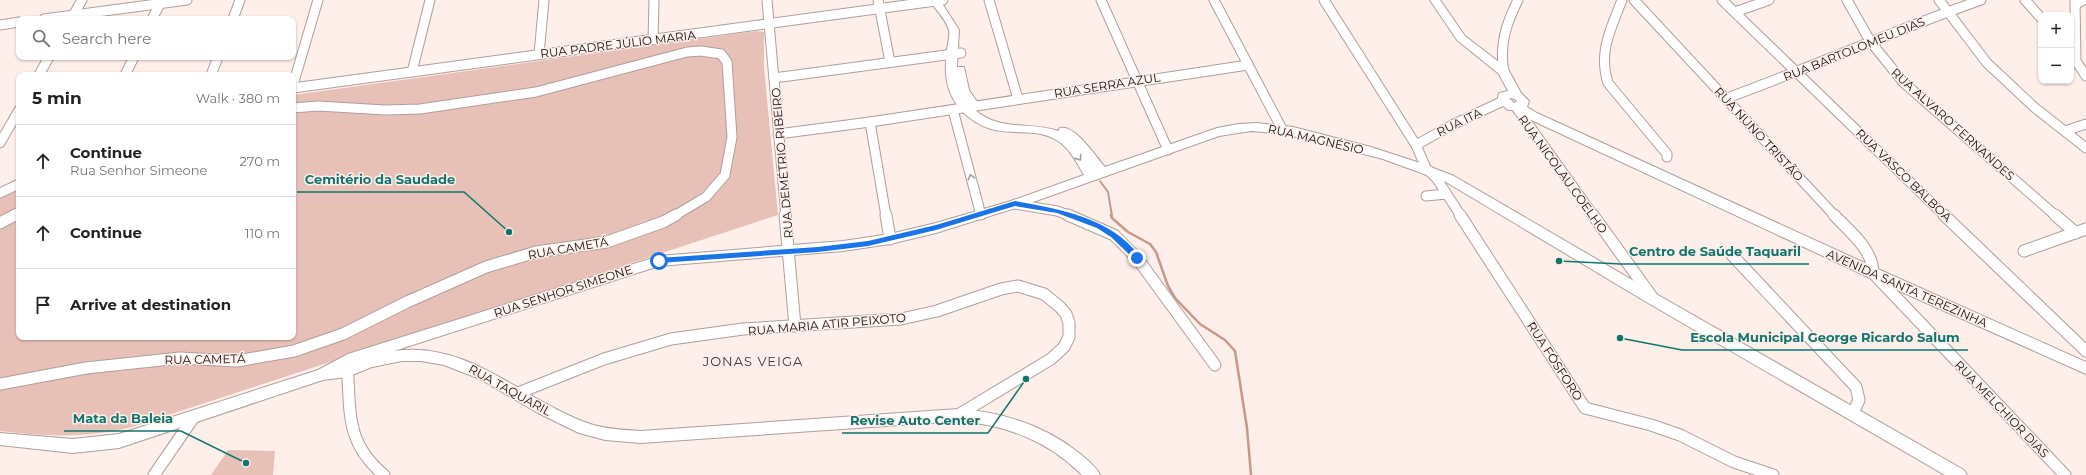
<!DOCTYPE html>
<meta charset="utf-8">
<style>
:root{--surface:#fff;--page:#f2f2f2;--text:#222;--muted:#767676;--line:#e0e0e0}
body{margin:0;font-family:Montserrat,sans-serif;background:var(--page);color:var(--text)}
.controls{position:absolute;right:12px;top:12px;display:grid;overflow:hidden;border-radius:8px;box-shadow:0 1px 3px #0004}
.controls button{width:36px;height:36px;display:grid;place-items:center;padding:0;border:0;border-bottom:1px solid var(--line);background:var(--surface);color:var(--text);font:20px sans-serif}
.stop{position:absolute;width:12px;height:12px;margin:-9px;border:3px solid #1a73e8;border-radius:50%;background:#fff}
.stop.end{background:#1a73e8;border-color:#fff;box-shadow:0 1px 4px #0008}
.list{margin:0;padding:0;list-style:none}
h2{display:flex;justify-content:space-between;align-items:center;height:52px;margin:0;padding:0 16px;font-size:17px}
h2 small{font-size:13px;font-weight:400;color:var(--muted)}
.list li{display:grid;grid-template-columns:26px 1fr auto;gap:12px;align-items:center;box-sizing:border-box;height:72px;padding:0 16px;border-top:1px solid var(--line)}
.list b{display:block;font-size:15px;white-space:nowrap}
.list p{margin:0;font-size:13px;white-space:nowrap;color:var(--muted)}
.list em{font-size:13px;font-style:normal;color:var(--muted)}
.icon{flex:none;width:22px;height:22px;fill:none;stroke:currentColor;stroke-width:2;stroke-linecap:round;stroke-linejoin:round}
.map{position:relative;flex:none;width:2086px;height:475px;overflow:hidden}
.search{position:absolute;background:var(--surface);box-shadow:0 1px 3px #0004;left:16px;top:16px;width:280px;height:44px;display:flex;align-items:center;gap:10px;box-sizing:border-box;padding:0 14px;border-radius:8px;color:var(--muted);font-size:15px}
.panel{position:absolute;background:var(--surface);box-shadow:0 1px 3px #0004;left:16px;top:72px;width:280px;height:268px;border-radius:8px}
.map>svg:first-child{display:block}
.green{fill:#e7c1b8}
.lines{fill:none;stroke-linecap:round;stroke-linejoin:round}
.stream-far1{stroke:#ca978b;stroke-width:2}
.stream{stroke:#ca978b;stroke-width:2.5}
.minor-far1-casing{stroke:#ae9f9c;stroke-width:11}
.minor-casing{stroke:#ae9f9c;stroke-width:13}
.tertiary-casing{stroke:#ae9f9c;stroke-width:2}
.minor-far1{stroke:#fff;stroke-width:9}
.minor{stroke:#fff;stroke-width:11}
.tertiary{fill:#fff;fill-rule:evenodd}
.oneway{stroke:#a2a09f}
.route{fill:#1a73e8}
.labels{text-anchor:middle;dominant-baseline:central;stroke-width:3;stroke-linejoin:round;paint-order:stroke}
.street-label{font-size:12px;fill:#161110;stroke:#feefeb}
.neighbourhood-label{font-size:13px;letter-spacing:1px;fill:#423633;stroke:#feefeb}
.leader{fill:none;stroke:#0f766e;stroke-width:1.5}
.callout-dot{fill:#0f766e;stroke:#feefeb;stroke-width:1.5}
.callout-label{font-size:13px;text-anchor:middle;font-weight:bold;fill:#0f766e;stroke:#feefeb;stroke-width:3;stroke-linejoin:round;paint-order:stroke}
</style>
<div class="map">
<svg width="2086" height="475" viewBox="0 0 2086 475">
<rect width="100%" height="100%" fill="#feefeb"/>
<g class="green">
<path d="M757,31L764,32V67L778,215L132,427C88,438 45,437 0,431V199L19,190V337H293V95Z"/>
<polygon points="228,450 275,451 273,475 211,475"/>
</g>
<g class="lines">
<polyline class="stream-far1" points="1100,181 1108,192 1112,216"/>
<polyline class="stream" points="1111,215 1112,218 1128,232 1150,244 1156,252 1168,286 1175,298 1200,324 1225,340 1235,351 1247,428 1251,475"/>
<g class="minor-far1-casing">
<g id="minor-far1">
<polyline points="767,0 786,216"/>
<polyline points="878,0 890,62"/>
<polyline points="989,0 1018,99"/>
<polyline points="1101,0 1168,150"/>
<polyline points="1214,0 1282,129"/>
<polyline points="1324,0 1416,145 1426,168 1437,179 1461,216"/>
<path d="M1622,0C1611,28 1598,53 1608,83L1667,154V157"/>
<polyline points="1634,0 1835,216"/>
<polyline points="1722,0 1945,216"/>
<polyline points="1847,0 1870,41 1903,82 2056,216"/>
<polyline points="1939,0 1987,63 2034,107 2086,148"/>
<polyline points="2025,0 2041,18"/>
<polyline points="2075,0 2076,61 2086,76"/>
<polyline points="2076,4 2084,0"/>
<polyline points="1735,12 1769,0"/>
<polyline points="44,19 187,0"/>
<polyline points="71,19 82,0"/>
<polyline points="152,19 162,0"/>
<polyline points="233,19 240,0"/>
<polyline points="0,25 19,22"/>
<polyline points="653,40 654,0"/>
<polyline points="539,54 544,0"/>
<polyline points="412,72 430,0"/>
<path d="M1504,72C1499,45 1506,24 1518,0"/>
<polyline points="39,75 49,57"/>
<polyline points="125,75 134,57"/>
<polyline points="211,75 218,57"/>
<polyline points="774,78 961,53"/>
<polyline points="293,85 318,0"/>
<polyline points="293,88 943,0"/>
<path d="M1727,98C1812,67 1895,30 1981,0"/>
<polyline points="1516,107 1594,216"/>
<polyline points="293,108 318,106 385,110 420,109 536,92 687,52 701,51 721,54 727,62 732,137 725,175 706,197 674,216"/>
<polyline points="953,110 981,215"/>
<polyline points="870,122 886,216"/>
<polyline points="2065,131 2086,124"/>
<polyline points="778,134 870,122 1248,65"/>
<polyline points="0,143 19,110"/>
<polyline points="1416,145 1452,125 1503,101"/>
<polyline points="0,193 19,184"/>
<polyline points="1426,196 1446,194"/>
<polyline points="1015,204 1057,211 1071,216"/>
<polyline points="13,216 19,212"/>
</g>
</g>
<g class="minor-casing">
<g id="minor">
<polyline points="785,215 795,326"/>
<polyline points="886,215 890,239"/>
<polyline points="1068,215 1114,235 1137,258 1215,365"/>
<polyline points="1460,215 1585,408 1651,425 1680,435 1734,462 1773,475"/>
<polyline points="1593,215 1652,297"/>
<path d="M1834,215C1849,231 1873,249 1873,273L2065,475"/>
<polyline points="1944,215 2086,351"/>
<polyline points="2055,215 2076,233"/>
<polyline points="0,223 15,215"/>
<polyline points="2024,251 2086,229"/>
<polyline points="1732,255 1856,387 1859,400 1853,413"/>
<path d="M347,363C351,410 344,442 384,475"/>
<polyline points="0,384 86,368 180,358 237,361 294,351 343,334 407,302 486,267 536,252 607,242 663,222 676,215"/>
<polyline points="518,393 604,359 671,339 743,329 901,319 937,311 1001,289 1018,286 1044,294 1060,307 1066,314 1069,323 1069,337 1064,347 1051,359 958,415"/>
<polyline points="154,475 194,417"/>
</g>
</g>
<g class="tertiary-casing">
<g id="tertiary">
<path d="M929,0H940L959,30L957,67H964L969,90L980,106L975,110C1001,132 1028,121 1058,131L1060,128C1075,124 1096,157 1105,167L1217,128L1239,124L1257,123L1293,127L1371,147L1423,164L1454,176L1658,295L1964,470L1967,475H1945L1648,303L1446,182L1383,159L1285,134L1251,131L1219,136L1019,207L936,233L890,244L843,251L659,266L394,351C470,340 523,401 590,424C606,429 624,430 641,431L958,409C1002,412 1044,425 1079,453C1086,459 1096,466 1100,475H1082C1047,440 1006,425 958,421L641,443L605,440L579,433L538,413L480,379L444,365L421,361H402L372,367L347,377L323,380L119,448L73,453L0,445V433L73,439L119,434L318,370L348,354L659,256L843,241L890,234L936,223L1011,201L1084,175C1077,163 1070,149 1058,141C1030,122 996,146 962,111C945,93 944,72 947,49C948,43 950,36 949,30C946,19 935,9 929,0Z"/>
<path d="M1430,0H1440L1465,36L1508,69L1521,93L1529,101L1527,107L1537,113L1878,269L2086,362V374L1868,277L1529,119L1516,110H1508L1497,101L1499,93L1508,91L1499,74L1457,40ZM1509,98L1515,99L1517,102L1514,103Z"/>
</g>
</g>
<use href="#minor-far1" class="minor-far1"/>
<use href="#minor" class="minor"/>
<use href="#tertiary" class="tertiary"/>
</g>
<defs><path id="oneway-chevron" d="M-2-3.5L2.5 0L-2 3.5" fill="none" stroke-width="1.6" stroke-linecap="round" stroke-linejoin="round"/></defs>
<g class="oneway">
<use href="#oneway-chevron" transform="translate(1079 158) rotate(55)"/>
<use href="#oneway-chevron" transform="translate(971 177) rotate(-105)"/>
</g>
<path class="route" d="M1015,201C1060,209 1113,218 1141,258L1135,260L1111,237L1097,228L1057,213L1015,206L936,230L868,246L818,252L659,263L656,261L659,258L818,247L868,241L936,225Z"/>
<g class="labels">
<g class="street-label">
<text transform="translate(618 44) rotate(-7)">RUA PADRE JÚLIO MARIA</text>
<text transform="translate(1854 49) rotate(-22)">RUA BARTOLOMEU DIAS</text>
<text transform="translate(1107 85) rotate(-9)">RUA SERRA AZUL</text>
<text transform="translate(1459 122) rotate(-26)">RUA ITA</text>
<text transform="translate(1953 124) rotate(42)">RUA ALVARO FERNANDES</text>
<text transform="translate(1759 134) rotate(47)">RUA NUNO TRISTÃO</text>
<text transform="translate(1316 139) rotate(13)">RUA MAGNÉSIO</text>
<text transform="translate(782 163) rotate(-95)">RUA DEMÉTRIO RIBEIRO</text>
<text transform="translate(1563 174) rotate(54)">RUA NICOLAU COELHO</text>
<text transform="translate(1904 175) rotate(44)">RUA VASCO BALBOA</text>
<text transform="translate(568 248) rotate(-10)">RUA CAMETÁ</text>
<text transform="translate(1907 288) rotate(24)">AVENIDA SANTA TEREZINHA</text>
<text transform="translate(563 291) rotate(-18)">RUA SENHOR SIMEONE</text>
<text transform="translate(827 324) rotate(-5)">RUA MARIA ATIR PEIXOTO</text>
<text transform="translate(205 359) rotate(-1)">RUA CAMETÁ</text>
<text transform="translate(1555 361) rotate(57)">RUA FÓSFORO</text>
<text transform="translate(510 390) rotate(29)">RUA TAQUARIL</text>
<text transform="translate(2002 409) rotate(46)">RUA MELCHIOR DIAS</text>
</g>
<g class="neighbourhood-label">
<text x="753" y="361">JONAS VEIGA</text>
</g>
</g>
<path class="leader" d="M509 232L464 192H297M1559 261L1621 264H1809M1620 338L1682 350H1968M246 463L181 431H64M1026 379L988 433H842"/>
<g class="callout-dot">
<circle cx="509" cy="232" r="4"/>
<circle cx="1559" cy="261" r="4"/>
<circle cx="1620" cy="338" r="4"/>
<circle cx="246" cy="463" r="4"/>
<circle cx="1026" cy="379" r="4"/>
</g>
<g class="callout-label">
<text x="380" y="184">Cemitério da Saudade</text>
<text x="1715" y="256">Centro de Saúde Taquaril</text>
<text x="1825" y="342">Escola Municipal George Ricardo Salum</text>
<text x="123" y="423">Mata da Baleia</text>
<text x="915" y="425">Revise Auto Center</text>
</g>
</svg>
<div class="controls">
<button>+</button>
<button>−</button>
</div>
<div class="stop" style="left:659px;top:261px"></div>
<div class="stop end" style="left:1137px;top:258px"></div>
<div class="search"><svg class="icon" aria-label="search" viewBox="0 0 24 24"><circle cx="10" cy="10" r="6"/><path d="M15 15l6 6"/></svg>Search here</div>
<section class="panel">
<h2>5 min<small>Walk · 380 m</small></h2>
<ul class="list">
<li><svg class="icon" aria-label="ahead" viewBox="0 0 24 24"><path d="M12 20V5M6 11l6-6 6 6"/></svg><div><b>Continue</b><p>Rua Senhor Simeone</p></div><em>270 m</em></li>
<li><svg class="icon" aria-label="ahead" viewBox="0 0 24 24"><path d="M12 20V5M6 11l6-6 6 6"/></svg><div><b>Continue</b></div><em>110 m</em></li>
<li><svg class="icon" aria-label="arrive" viewBox="0 0 24 24"><path d="M6 21V4h12l-3 4 3 4H6"/></svg><div><b>Arrive at destination</b></div></li>
</ul>
</section>
</div>
